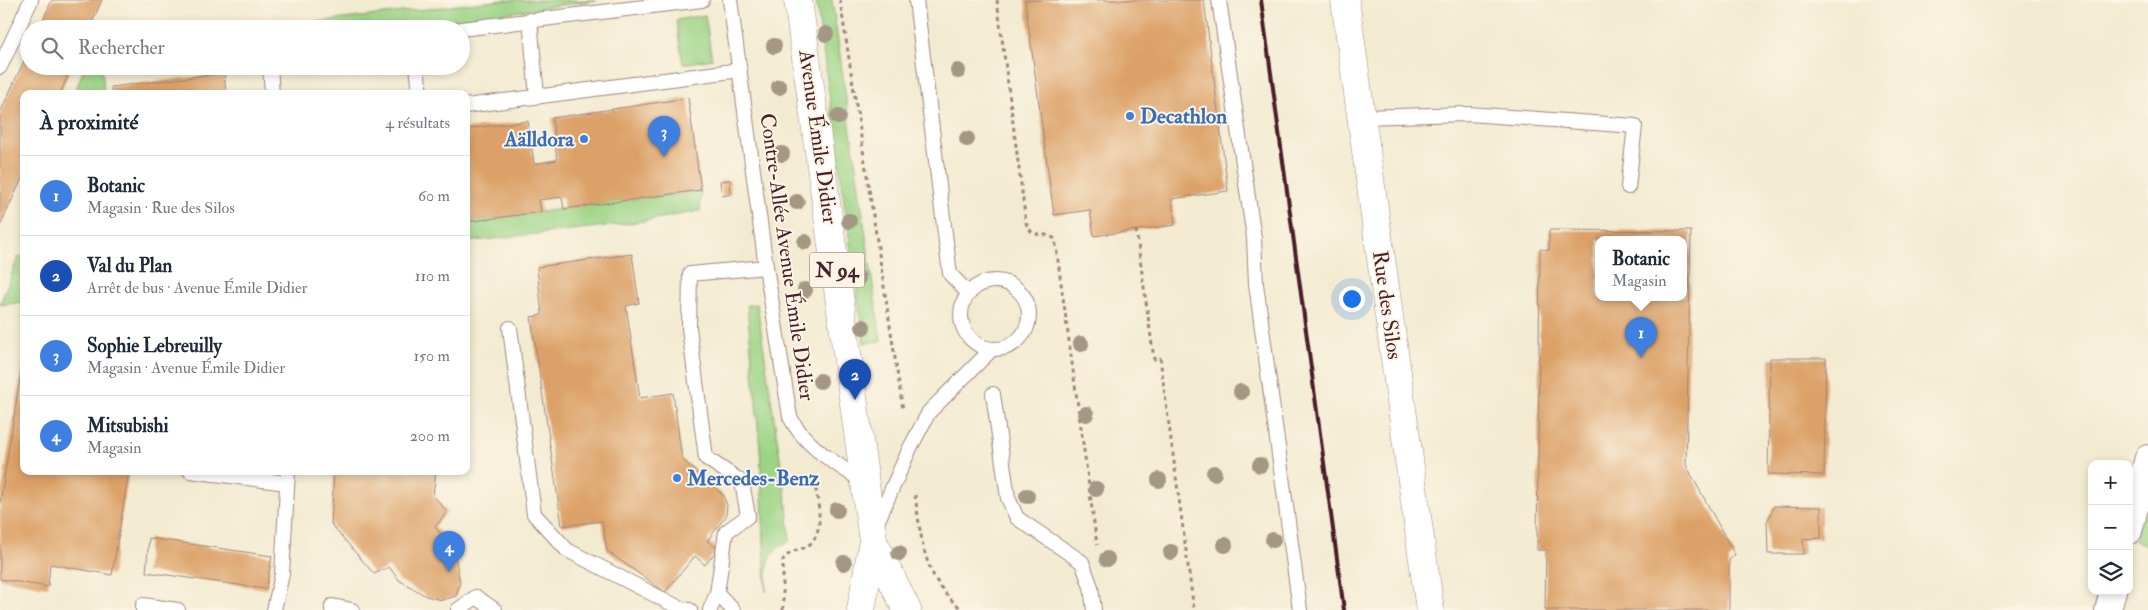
<!DOCTYPE html>
<html lang="fr">
<meta charset="utf-8">
<style>
:root{--surface:#fff;--page:#f6f6f7;--text:#1f2937;--muted:#747a83;--line:#e0e1e3;--accent:#b5179e}
body{margin:0;font-family:"IM FELL Double Pica",serif;background:var(--page);color:var(--text)}
.controls{position:absolute;right:15px;bottom:15px;display:grid;overflow:hidden;border-radius:10px;box-shadow:0 2px 8px #0003}
.controls button{width:45px;height:45px;display:grid;place-items:center;padding:0;border:0;border-bottom:1px solid var(--line);background:var(--surface);color:var(--text);font:25px sans-serif}
.you{position:absolute;left:1351px;top:298px;width:18px;height:18px;margin:-12px;border:4px solid #fff;border-radius:50%;background:#1a73e8;box-shadow:0 0 0 8px #1a73e833}
.badge{display:grid;place-items:center;width:32px;height:32px;border-radius:50%;background:var(--accent);color:#fff;font-size:16px;font-weight:700}
.pin{position:absolute;translate:-50% -41px;filter:drop-shadow(0 1px 2px #0008)}
.pin::after{content:'';position:absolute;top:26px;width:18px;height:15px;background:inherit;clip-path:polygon(0 0,100% 0,50% 100%)}
.popup{position:absolute;left:1595px;top:236px;width:92px;height:65px;box-sizing:border-box;display:grid;place-content:center;border-radius:10px;background:var(--surface);filter:drop-shadow(0 1px 4px #0005);font-size:16px;white-space:nowrap;color:var(--muted)}
.popup b{font-size:19px;color:var(--text)}
.popup::after{content:'';position:absolute;left:50%;top:100%;margin-left:-10px;border:10px solid transparent;border-top-color:var(--surface)}
.list{margin:0;padding:0;list-style:none}
h2{display:flex;justify-content:space-between;align-items:center;height:65px;margin:0;padding:0 20px;font-size:21px}
h2 small{font-size:16px;font-weight:400;color:var(--muted)}
.list li{display:grid;grid-template-columns:32px 1fr auto;gap:15px;align-items:center;box-sizing:border-box;height:80px;padding:0 20px;border-top:1px solid var(--line)}
.list b{display:block;font-size:19px;white-space:nowrap}
.list p{margin:0;font-size:16px;white-space:nowrap;color:var(--muted)}
.list em{font-size:16px;font-style:normal;color:var(--muted)}
.icon{flex:none;width:28px;height:28px;fill:none;stroke:currentColor;stroke-width:2;stroke-linecap:round;stroke-linejoin:round}
.map{position:relative;flex:none;width:2148px;height:610px;overflow:hidden}
.search{position:absolute;background:var(--surface);box-shadow:0 2px 8px #0003;left:20px;top:20px;width:450px;height:55px;display:flex;align-items:center;gap:12px;box-sizing:border-box;padding:0 18px;border-radius:28px;color:var(--muted);font-size:19px}
.panel{position:absolute;background:var(--surface);box-shadow:0 2px 8px #0003;left:20px;top:90px;width:450px;height:385px;border-radius:10px}
.map>svg:first-child{display:block}
.green{fill:#9cd486;stroke:#737a58}
.building{fill:#dca167;fill-rule:evenodd}
.lines{fill:none;stroke-linecap:round;stroke-linejoin:round}
.service-casing{stroke:#9e857e;stroke-width:16}
.minor-casing{stroke:#9e857e;stroke-width:28}
.tertiary-casing{stroke:#9e857e;stroke-width:29}
.primary-casing{stroke:#9e857e;stroke-width:29}
.path{stroke:#9e857e;stroke-width:3;stroke-dasharray:4 4;stroke-linecap:butt}
.service{stroke:#fff;stroke-width:14}
.minor{stroke:#fff;stroke-width:26}
.tertiary{stroke:#fff;stroke-width:28}
.primary{stroke:#fff;stroke-width:28}
.rail{stroke:#4a1f2b;stroke-width:4}
.tree{fill:#a49885}
.shop-dot{fill:#3f7fe0;stroke:#fcf5e5;stroke-width:2}
.labels{text-anchor:middle;dominant-baseline:central;stroke-width:4;stroke-linejoin:round;paint-order:stroke}
.shield{fill:#fcf5e5;stroke:#7f5f63;stroke-width:1}
.shield-label{font-size:20px;font-weight:bold;fill:#4a1f2b}
.shop-label{font-size:21px;font-weight:bold;fill:#366cbe;stroke:#fcf5e5;text-anchor:start}
.street-label{font-size:21px;fill:#4a1f2b;stroke:#fcf5e5}
</style>
<div class="map">
<svg width="2148" height="610" viewBox="0 0 2148 610">
<rect width="100%" height="100%" fill="#fcf5e5"/>
<filter id="ink" filterUnits="userSpaceOnUse"><feTurbulence type="fractalNoise" baseFrequency=".02" numOctaves="2"/><feDisplacementMap in="SourceGraphic" scale="10" xChannelSelector="R" yChannelSelector="G"/><feConvolveMatrix kernelMatrix="1 2 1 2 8 2 1 2 1" color-interpolation-filters="sRGB"/></filter>
<filter id="wash" filterUnits="userSpaceOnUse"><feTurbulence type="fractalNoise" baseFrequency=".0096" numOctaves="4" result="noise"/><feDisplacementMap in="SourceGraphic" scale="20" xChannelSelector="R" yChannelSelector="G"/><feGaussianBlur stdDeviation="1.12" result="paint"/><feColorMatrix in="noise" values="0 0 0 0 0 0 0 0 0 0 0 0 0 0 0 0 0 1.4 0 .05"/><feComposite in="paint" operator="in"/></filter>
<g filter="url(#wash)">
<rect width="100%" height="100%" fill="#f3ebd1"/>
<g class="green">
<polygon points="502,0 596,0 395,29 259,29"/>
<polygon points="816,0 832,0 881,341 864,343"/>
<polygon points="705,15 712,59 683,64 676,20"/>
<polygon points="85,66 102,66 104,94 74,94"/>
<polygon points="701,190 700,211 632,223 466,242 466,222"/>
<polygon points="24,256 24,302 0,305 18,257"/>
<path d="M757,304L787,505L790,541C764,551 768,568 766,592L760,448L747,305Z"/>
<polygon points="2148,486 2148,546 2135,540"/>
</g>
<g id="blocks">
<g class="building">
<polygon points="52,0 102,0 89,29 39,29"/>
<polygon points="1025,0 1204,0 1228,191 1172,199 1175,225 1094,236 1090,210 1054,215"/>
<polygon points="29,50 29,66 72,66 60,94 24,94 24,174 0,226 0,113"/>
<polygon points="224,73 226,94 112,94 111,87"/>
<polygon points="688,98 701,190 564,209 562,197 539,200 541,212 466,222 466,129 528,121 534,164 557,160 552,118"/>
<polygon points="730,180 731,194 722,196 720,181"/>
<path d="M1549,230L1691,231L1686,465L1735,555L1729,560V610H1545L1546,550H1537L1540,249L1549,250ZM1598,239H1684V297H1598Z"/>
<polygon points="632,254 639,303 626,306 640,398 673,393 682,459 723,495 727,505 726,516 707,541 718,549 705,565 695,556 665,592 607,551 602,521 562,526 531,317 542,315 537,267"/>
<polygon points="1770,358 1826,358 1824,475 1768,474"/>
<polygon points="23,360 24,471 129,471 112,575 50,564 48,587 0,579 0,503"/>
<polygon points="334,471 436,471 433,495 447,512 435,527 447,541 456,560 460,583 456,596 442,600 426,596 399,580 389,567 374,574 331,524"/>
<polygon points="1774,506 1821,507 1821,538 1803,539 1804,554 1768,554 1767,522"/>
<polygon points="149,538 272,556 266,589 146,572"/>
</g>
</g>
</g>
<g filter="url(#ink)">
<use href="#blocks" fill-opacity="0" stroke="#9e857e" stroke-width="1"/>
<g class="lines">
<g class="service-casing">
<g id="service">
<path d="M730,0L766,267L790,417C806,448 836,463 864,482"/>
<polyline points="916,0 950,274 968,293"/>
<polyline points="1219,0 1254,238 1256,284 1300,610"/>
<polyline points="530,20 537,97"/>
<polyline points="461,29 702,0"/>
<polyline points="270,66 272,94"/>
<polyline points="417,66 420,94"/>
<polyline points="0,67 31,0"/>
<polyline points="466,106 740,70"/>
<polyline points="1360,117 1468,114 1635,126 1628,187"/>
<circle cx="995" cy="315" r="34"/>
<polyline points="510,328 534,514 567,550 680,608 690,610"/>
<polyline points="993,394 1008,498 1017,518 1082,562 1091,587 1094,610"/>
<polyline points="190,471 287,483"/>
<polyline points="875,527 910,448 929,412 992,349"/>
<polyline points="717,593 733,610"/>
<polyline points="143,610 143,605 178,610"/>
<polyline points="274,610 282,574 288,471"/>
<polyline points="332,610 332,606 352,610"/>
<polyline points="458,610 476,597 495,610"/>
<polyline points="710,610 717,593 726,532 748,516 742,482 706,458 689,328 690,274 766,267"/>
</g>
</g>
<g class="minor-casing">
<g id="minor">
<polyline points="2129,531 2148,458"/>
<polyline points="2108,610 2113,591"/>
</g>
</g>
<g class="tertiary-casing">
<polyline id="tertiary" points="1345,0 1430,610"/>
</g>
<g class="primary-casing">
<g id="primary">
<polyline points="798,0 873,541 861,610"/>
<polyline points="873,541 907,610"/>
</g>
</g>
<g class="path">
<polyline points="840,0 903,410"/>
<path d="M997,0L1026,223C1033,241 1043,230 1055,239L1097,545"/>
<polyline points="1136,230 1154,359 1160,358 1194,610"/>
<path d="M915,495C922,542 923,579 963,610"/>
<path d="M783,610V560C795,546 800,552 809,545C827,530 816,497 814,477"/>
</g>
<use href="#service" class="service"/>
<use href="#minor" class="minor"/>
<use href="#tertiary" class="tertiary"/>
<use href="#primary" class="primary"/>
<polyline class="rail" points="1261,0 1344,610"/>
</g>
<g class="tree">
<circle cx="826" cy="34" r="8"/>
<circle cx="774" cy="46" r="8"/>
<circle cx="958" cy="71" r="8"/>
<circle cx="779" cy="87" r="8"/>
<circle cx="838" cy="117" r="8"/>
<circle cx="967" cy="139" r="8"/>
<circle cx="782" cy="154" r="8"/>
<circle cx="797" cy="202" r="8"/>
<circle cx="849" cy="221" r="8"/>
<circle cx="805" cy="242" r="8"/>
<circle cx="858" cy="278" r="8"/>
<circle cx="805" cy="290" r="8"/>
<circle cx="863" cy="327" r="8"/>
<circle cx="1081" cy="344" r="8"/>
<circle cx="820" cy="381" r="8"/>
<circle cx="1241" cy="392" r="8"/>
<circle cx="1086" cy="414" r="8"/>
<circle cx="1260" cy="465" r="8"/>
<circle cx="1214" cy="473" r="8"/>
<circle cx="1159" cy="480" r="8"/>
<circle cx="1096" cy="489" r="8"/>
<circle cx="1027" cy="496" r="8"/>
<circle cx="837" cy="510" r="8"/>
<circle cx="1273" cy="540" r="8"/>
<circle cx="1225" cy="545" r="8"/>
<circle cx="1171" cy="552" r="8"/>
<circle cx="899" cy="553" r="8"/>
<circle cx="1107" cy="559" r="8"/>
<circle cx="844" cy="563" r="8"/>
</g>
</g>
<g class="shop-dot">
<circle cx="1130" cy="116" r="5"/>
<circle cx="584" cy="139" r="5"/>
<circle cx="677" cy="478" r="5"/>
</g>
<g class="labels">
<rect class="shield" x="809.5" y="252.5" width="55" height="35" rx="4"/>
<g class="shield-label">
<text x="837" y="270">N 94</text>
</g>
<g class="shop-label">
<text x="1140" y="116">Decathlon</text>
<text x="574" y="139" text-anchor="end">Aälldora</text>
<text x="687" y="478">Mercedes-Benz</text>
</g>
<g class="street-label">
<text transform="translate(818 137) rotate(82)">Avenue Émile Didier</text>
<text transform="translate(787 257) rotate(82)">Contre-Allée Avenue Émile Didier</text>
<text transform="translate(1387 305) rotate(82)">Rue des Silos</text>
</g>
</g>
</svg>
<div class="controls">
<button>+</button>
<button>−</button>
<button><svg class="icon" aria-label="layers" viewBox="0 0 24 24"><path d="M12 4l9 5-9 5-9-5zM3 14l9 5 9-5"/></svg></button>
</div>
<div class="you"></div>
<div class="pin badge" style="left:1641px;top:358px;background:#3f7fe0">1</div>
<div class="popup"><b>Botanic</b>Magasin</div>
<div class="pin badge" style="left:855px;top:400px;background:#1a4fb4">2</div>
<div class="pin badge" style="left:664px;top:157px;background:#3f7fe0">3</div>
<div class="pin badge" style="left:449px;top:572px;background:#3f7fe0">4</div>
<div class="search"><svg class="icon" aria-label="search" viewBox="0 0 24 24"><circle cx="10" cy="10" r="6"/><path d="M15 15l6 6"/></svg>Rechercher</div>
<section class="panel">
<h2>À proximité<small>4 résultats</small></h2>
<ul class="list">
<li><span class="badge" style="background:#3f7fe0">1</span><div><b>Botanic</b><p>Magasin · Rue des Silos</p></div><em>60 m</em></li>
<li><span class="badge" style="background:#1a4fb4">2</span><div><b>Val du Plan</b><p>Arrêt de bus · Avenue Émile Didier</p></div><em>110 m</em></li>
<li><span class="badge" style="background:#3f7fe0">3</span><div><b>Sophie Lebreuilly</b><p>Magasin · Avenue Émile Didier</p></div><em>150 m</em></li>
<li><span class="badge" style="background:#3f7fe0">4</span><div><b>Mitsubishi</b><p>Magasin</p></div><em>200 m</em></li>
</ul>
</section>
</div>
